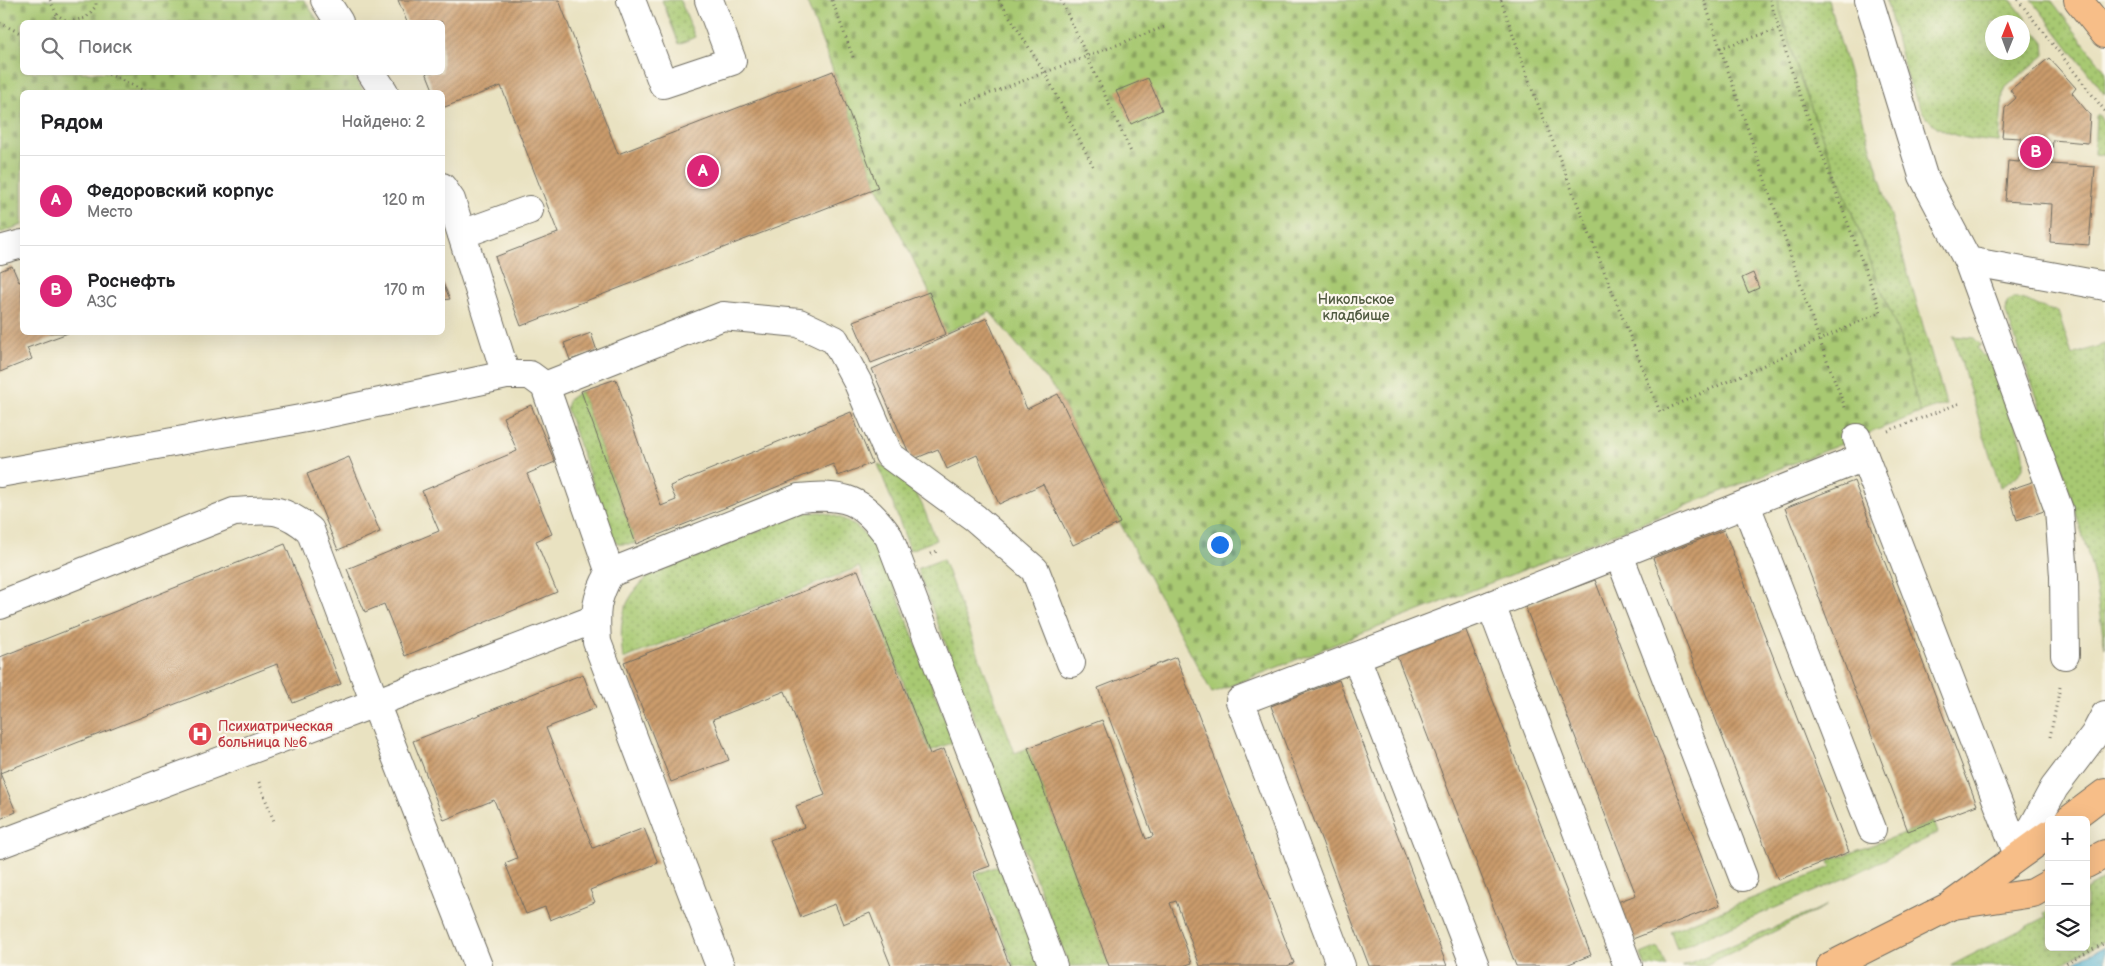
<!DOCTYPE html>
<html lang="ru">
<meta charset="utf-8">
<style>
:root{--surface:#fff;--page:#f6f6f6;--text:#202124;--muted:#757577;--line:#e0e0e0;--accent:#db2777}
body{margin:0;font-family:"Balsamiq Sans",sans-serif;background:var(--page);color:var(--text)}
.controls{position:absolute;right:15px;bottom:15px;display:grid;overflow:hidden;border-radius:8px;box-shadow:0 5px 20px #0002}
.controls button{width:45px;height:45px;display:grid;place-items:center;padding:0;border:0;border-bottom:1px solid var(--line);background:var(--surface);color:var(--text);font:25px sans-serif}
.compass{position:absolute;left:1985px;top:15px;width:45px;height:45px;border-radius:50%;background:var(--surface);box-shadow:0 5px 20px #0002;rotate:1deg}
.you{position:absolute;left:1219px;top:544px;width:18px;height:18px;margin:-12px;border:4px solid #fff;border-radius:50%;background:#1a73e8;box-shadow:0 0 0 8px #1a73e833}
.badge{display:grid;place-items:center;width:32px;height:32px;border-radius:50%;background:var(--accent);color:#fff;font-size:16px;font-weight:700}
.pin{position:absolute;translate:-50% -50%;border:2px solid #fff;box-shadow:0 1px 5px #0006}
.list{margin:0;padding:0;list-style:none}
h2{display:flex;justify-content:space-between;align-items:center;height:65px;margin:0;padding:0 20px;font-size:21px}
h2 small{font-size:16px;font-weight:400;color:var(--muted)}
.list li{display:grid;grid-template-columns:32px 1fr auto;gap:15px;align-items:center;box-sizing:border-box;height:90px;padding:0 20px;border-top:1px solid var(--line)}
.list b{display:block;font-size:19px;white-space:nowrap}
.list p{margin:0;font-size:16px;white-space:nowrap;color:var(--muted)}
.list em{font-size:16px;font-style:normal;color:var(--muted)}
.icon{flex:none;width:28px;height:28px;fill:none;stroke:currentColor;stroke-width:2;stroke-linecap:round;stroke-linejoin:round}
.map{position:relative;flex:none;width:2105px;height:966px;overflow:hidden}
.search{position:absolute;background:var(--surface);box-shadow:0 5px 20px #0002;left:20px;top:20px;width:425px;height:55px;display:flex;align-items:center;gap:12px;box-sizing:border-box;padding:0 18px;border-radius:8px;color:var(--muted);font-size:19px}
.panel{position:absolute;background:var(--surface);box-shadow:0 5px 20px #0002;left:20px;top:90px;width:425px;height:245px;border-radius:8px}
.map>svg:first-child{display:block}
.grass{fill:url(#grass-dots);stroke:#6a7a4e;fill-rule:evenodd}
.cemetery{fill:url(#cemetery-stones);stroke:#6a7a4e}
.water{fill:url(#water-ripples);stroke:#3e6f7e}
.building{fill:url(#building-hatch)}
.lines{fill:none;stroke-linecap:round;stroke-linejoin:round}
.minor-casing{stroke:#6e6b60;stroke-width:30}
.major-casing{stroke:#6e6b60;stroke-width:30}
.path{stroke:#6e6b60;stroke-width:3;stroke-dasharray:1 4;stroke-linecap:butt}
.minor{stroke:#fff;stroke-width:28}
.major{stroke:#f7be88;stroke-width:28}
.labels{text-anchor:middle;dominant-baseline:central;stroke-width:4.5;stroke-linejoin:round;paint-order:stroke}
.park-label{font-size:14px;fill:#505a40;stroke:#fbf7ec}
.health-label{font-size:14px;fill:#be3a42;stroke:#fbf7ec;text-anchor:start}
</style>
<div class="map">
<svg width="2105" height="966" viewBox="0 0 2105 966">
<defs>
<pattern id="grass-dots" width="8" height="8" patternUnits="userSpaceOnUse" patternTransform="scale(1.25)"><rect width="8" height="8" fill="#a8c972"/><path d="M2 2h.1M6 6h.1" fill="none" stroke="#89a35e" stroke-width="1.8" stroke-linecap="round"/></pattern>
<pattern id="cemetery-stones" width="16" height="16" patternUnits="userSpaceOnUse" patternTransform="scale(1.25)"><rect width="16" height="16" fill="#a8c972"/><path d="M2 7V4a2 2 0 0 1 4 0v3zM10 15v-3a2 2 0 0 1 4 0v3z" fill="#89a35e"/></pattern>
<pattern id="water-ripples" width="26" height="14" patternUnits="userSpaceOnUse" patternTransform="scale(1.25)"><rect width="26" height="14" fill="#52b3d1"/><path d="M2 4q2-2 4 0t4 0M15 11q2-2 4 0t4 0" fill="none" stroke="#4492aa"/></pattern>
<pattern id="building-hatch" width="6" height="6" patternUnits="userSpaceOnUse" patternTransform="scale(1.25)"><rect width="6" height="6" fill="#ca9b6c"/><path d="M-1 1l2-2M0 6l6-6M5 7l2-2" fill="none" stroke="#a47f59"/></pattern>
</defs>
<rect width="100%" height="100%" fill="#fbf7ec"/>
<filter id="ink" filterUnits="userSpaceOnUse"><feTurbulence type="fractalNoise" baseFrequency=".02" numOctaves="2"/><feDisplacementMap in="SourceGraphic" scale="10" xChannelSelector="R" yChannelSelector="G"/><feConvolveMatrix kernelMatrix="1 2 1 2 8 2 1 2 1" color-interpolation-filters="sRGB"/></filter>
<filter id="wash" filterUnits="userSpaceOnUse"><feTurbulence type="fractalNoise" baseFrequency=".0096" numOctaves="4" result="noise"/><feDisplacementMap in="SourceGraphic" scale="20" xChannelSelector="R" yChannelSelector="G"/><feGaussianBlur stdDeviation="1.12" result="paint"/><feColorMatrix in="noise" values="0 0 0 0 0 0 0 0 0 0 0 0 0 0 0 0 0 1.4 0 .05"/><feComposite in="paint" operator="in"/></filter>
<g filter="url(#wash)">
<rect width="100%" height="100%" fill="#e9e2c1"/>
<g class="grass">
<polygon points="662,0 680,0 695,37 679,44"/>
<polygon points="1777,0 1828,0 1946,404 1920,413 1901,340 1800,79"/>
<path d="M1886,0H2011L2044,42L2045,55L2006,87L2003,94L1999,142C1977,140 1947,138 1930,121C1909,101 1895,30 1886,0ZM1992,22H2022V52H1992Z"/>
<polygon points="2032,0 2052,1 2105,71 2105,95"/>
<polygon points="2098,114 2105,124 2105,158 2103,155 2094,154 2096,116"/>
<path d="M2014,298C2029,298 2042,311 2058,311L2072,355L2105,344V648L2094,577L2088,554L2060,460L2006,313L2007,302Z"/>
<path d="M1953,336L1974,338L1981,345L1977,348L1983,356L1988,354C1996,375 2028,446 2024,464C2022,475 2009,482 2000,487Z"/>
<polygon points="581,391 636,544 620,544 612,539 566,407 569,399"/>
<path d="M878,464C918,479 921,504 936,540L910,550Z"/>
<path d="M821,512C854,520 864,530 883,558L954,742L930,751L859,567L623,659C619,623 620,601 649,576L802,513Z"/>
<polygon points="943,559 1015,753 1028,748 1109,966 1069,966 917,569"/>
<polygon points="1934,822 1938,833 1851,876 1677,949 1670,931 1831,867 1829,861"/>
<polygon points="1000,865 1040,966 1014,966 977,874"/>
<polygon points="2105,879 2105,941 2057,966 1950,966 2046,917 2044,913 2049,910 2049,947 2086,947 2086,890"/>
<polygon points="1828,905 1704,966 1682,966"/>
<polygon points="1658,947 1666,966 1645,966 1641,954"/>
</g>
<g class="cemetery">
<polygon points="0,0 304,0 319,22 22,22 22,72 351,73 364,92 22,92 22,225 0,233"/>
<polygon points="806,0 1777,0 1800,79 1901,340 1920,413 1212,693 1120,523 1058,394 990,312 945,333 929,292 878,188"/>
</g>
<polygon class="water" points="2105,946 2105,966 2067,966"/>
<g id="blocks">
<g class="building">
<polygon points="398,0 559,0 618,154 833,71 878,188 521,326 495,257 558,233 501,86 442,108 442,92 434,92 426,72 442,72 442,22 407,22"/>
<polygon points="2049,58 2076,88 2072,93 2090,115 2088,143 2053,140 2051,164 2095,167 2089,245 2050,242 2052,204 2005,201 2008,161 2019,162 2021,138 2002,137 2005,108 2016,98 2010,90"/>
<polygon points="1148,78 1162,110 1131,124 1116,91"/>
<polygon points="12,266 19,282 22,281 22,332 68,333 27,348 32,359 0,372 0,271"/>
<polygon points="1753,273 1759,288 1748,293 1742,278"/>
<polygon points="442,281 450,299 442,300"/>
<polygon points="929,292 946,334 871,363 853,321"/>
<polygon points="987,318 1027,409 1058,394 1120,523 1073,545 1043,484 999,504 977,455 947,469 938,449 912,460 872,369"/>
<polygon points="591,333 597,351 570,360 564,343"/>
<polygon points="616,379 661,506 676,500 670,486 851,412 872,463 838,476 833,464 636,544 581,391"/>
<polygon points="531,405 555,462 527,474 552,534 536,541 557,592 405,656 384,604 365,612 347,569 439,531 422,491 517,451 503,417"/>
<polygon points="349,457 380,532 338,550 307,474"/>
<polygon points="1854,481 1977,805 1908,831 1785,508"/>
<polygon points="2035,481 2044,511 2017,520 2008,490"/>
<polygon points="1724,530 1849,852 1778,880 1653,558"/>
<polygon points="285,544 341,684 293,703 277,664 0,773 16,812 0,819 0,657"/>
<polygon points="858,570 930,754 944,749 990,866 973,872 1010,966 891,966 870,913 843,924 835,904 801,917 770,840 804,827 796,806 825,795 785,691 713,719 729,760 671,782 624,662"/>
<polygon points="1595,580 1720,905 1630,940 1615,903 1636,895 1525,606"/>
<polygon points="1465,628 1591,955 1564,966 1516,966 1396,654"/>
<polygon points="1176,657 1294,963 1287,966 1200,966 1176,901 1170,903 1192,963 1183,966 1109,966 1028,748 1102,720 1146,839 1153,836 1098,688"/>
<polygon points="583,674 596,708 546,728 593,848 644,828 658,863 590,890 595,902 550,920 545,907 526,914 505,863 517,858 494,800 444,820 413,741"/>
<polygon points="1339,680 1447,966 1369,966 1271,706"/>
</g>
</g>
</g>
<g filter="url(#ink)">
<use href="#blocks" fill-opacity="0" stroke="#6e6b60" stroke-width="1"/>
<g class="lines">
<g class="minor-casing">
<g id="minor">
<polyline points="325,0 339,22"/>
<polyline points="631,0 663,84 732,61 709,0"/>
<polyline points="1869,0 1923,176 1968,261 2105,286"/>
<polyline points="371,72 384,92"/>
<polyline points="442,187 451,200 506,375"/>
<polyline points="462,234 529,210"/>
<polyline points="0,250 22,244"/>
<polyline points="1968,261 2059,510 2064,576 2065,655"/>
<polyline points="545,386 723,316 799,323 835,340 858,383 889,455 975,518 1035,570 1071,663"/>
<polyline points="1857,438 2018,855"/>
<polyline points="0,473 306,418 506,375 530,375 545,386 610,573"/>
<polyline points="1746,505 1872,829"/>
<polyline points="1619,555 1743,877"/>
<path d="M0,605L234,512C271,510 280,506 310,530L375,703L595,619"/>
<polyline points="1491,605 1628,966"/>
<polyline points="1356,657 1475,966"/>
<polyline points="0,844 375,703 478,966"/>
<polyline points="2018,855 2054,788 2095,734 2105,715"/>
<path d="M720,966L597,642C595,612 595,599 610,573L799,498C845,493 862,499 889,537L1053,966"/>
<polyline points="1341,966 1240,701 1491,605 1864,457"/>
</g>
</g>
<g class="major-casing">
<g id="major">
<polyline points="2078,0 2105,34"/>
<polyline points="2069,820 2105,793"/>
<polyline points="2086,864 2105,854"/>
<polyline points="1954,905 2033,893 2049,884"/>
<polyline points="1831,966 1950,906 2049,834"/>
</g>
</g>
<g class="path">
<polyline points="50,0 57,15 69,22 86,18 96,6 96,0"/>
<polyline points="832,0 854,60"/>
<polyline points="999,0 1045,73 1093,166"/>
<polyline points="1061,0 1131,152"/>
<polyline points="1501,0 1532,89 1660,412 1881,312 1795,82 1770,0"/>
<polyline points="1704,0 1819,339 1846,410"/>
<polyline points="2018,0 2105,111"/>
<polyline points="52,22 57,15"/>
<polyline points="0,23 22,34"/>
<polyline points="1720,48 1779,29"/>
<polyline points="104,72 147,92"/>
<polyline points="962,104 1164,27"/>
<polyline points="1888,431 1960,403"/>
<polyline points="931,554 939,550"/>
<polyline points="2050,737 2060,687"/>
<polyline points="259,782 275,824"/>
<polyline points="2062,966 2105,943"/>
</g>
<use href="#minor" class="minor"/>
<use href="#major" class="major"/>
</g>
</g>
<defs>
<g id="hospital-disc" transform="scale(1.25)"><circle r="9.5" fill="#e0444e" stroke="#fbf7ec"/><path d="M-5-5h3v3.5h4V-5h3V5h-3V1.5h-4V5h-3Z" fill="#fff"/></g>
</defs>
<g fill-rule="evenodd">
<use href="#hospital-disc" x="200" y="734"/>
</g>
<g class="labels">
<g class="park-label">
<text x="1356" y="299">Никольское<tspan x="1356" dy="16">кладбище</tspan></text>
</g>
<g class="health-label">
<text x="218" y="726">Психиатрическая<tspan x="218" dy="16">больница №6</tspan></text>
</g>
</g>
</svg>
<div class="controls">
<button>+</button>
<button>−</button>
<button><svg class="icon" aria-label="layers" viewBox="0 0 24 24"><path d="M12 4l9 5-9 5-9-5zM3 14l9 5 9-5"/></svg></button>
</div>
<svg class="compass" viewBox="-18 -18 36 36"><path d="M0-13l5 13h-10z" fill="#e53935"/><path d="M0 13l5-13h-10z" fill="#757577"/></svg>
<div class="you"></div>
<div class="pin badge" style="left:703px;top:171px">A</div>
<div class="pin badge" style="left:2036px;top:152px">B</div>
<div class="search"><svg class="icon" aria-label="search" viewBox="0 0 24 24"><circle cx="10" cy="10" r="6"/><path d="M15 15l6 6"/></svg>Поиск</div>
<section class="panel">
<h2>Рядом<small>Найдено: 2</small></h2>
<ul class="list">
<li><span class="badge">A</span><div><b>Федоровский корпус</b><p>Место</p></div><em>120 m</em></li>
<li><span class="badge">B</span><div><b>Роснефть</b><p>АЗС</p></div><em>170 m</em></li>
</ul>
</section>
</div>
